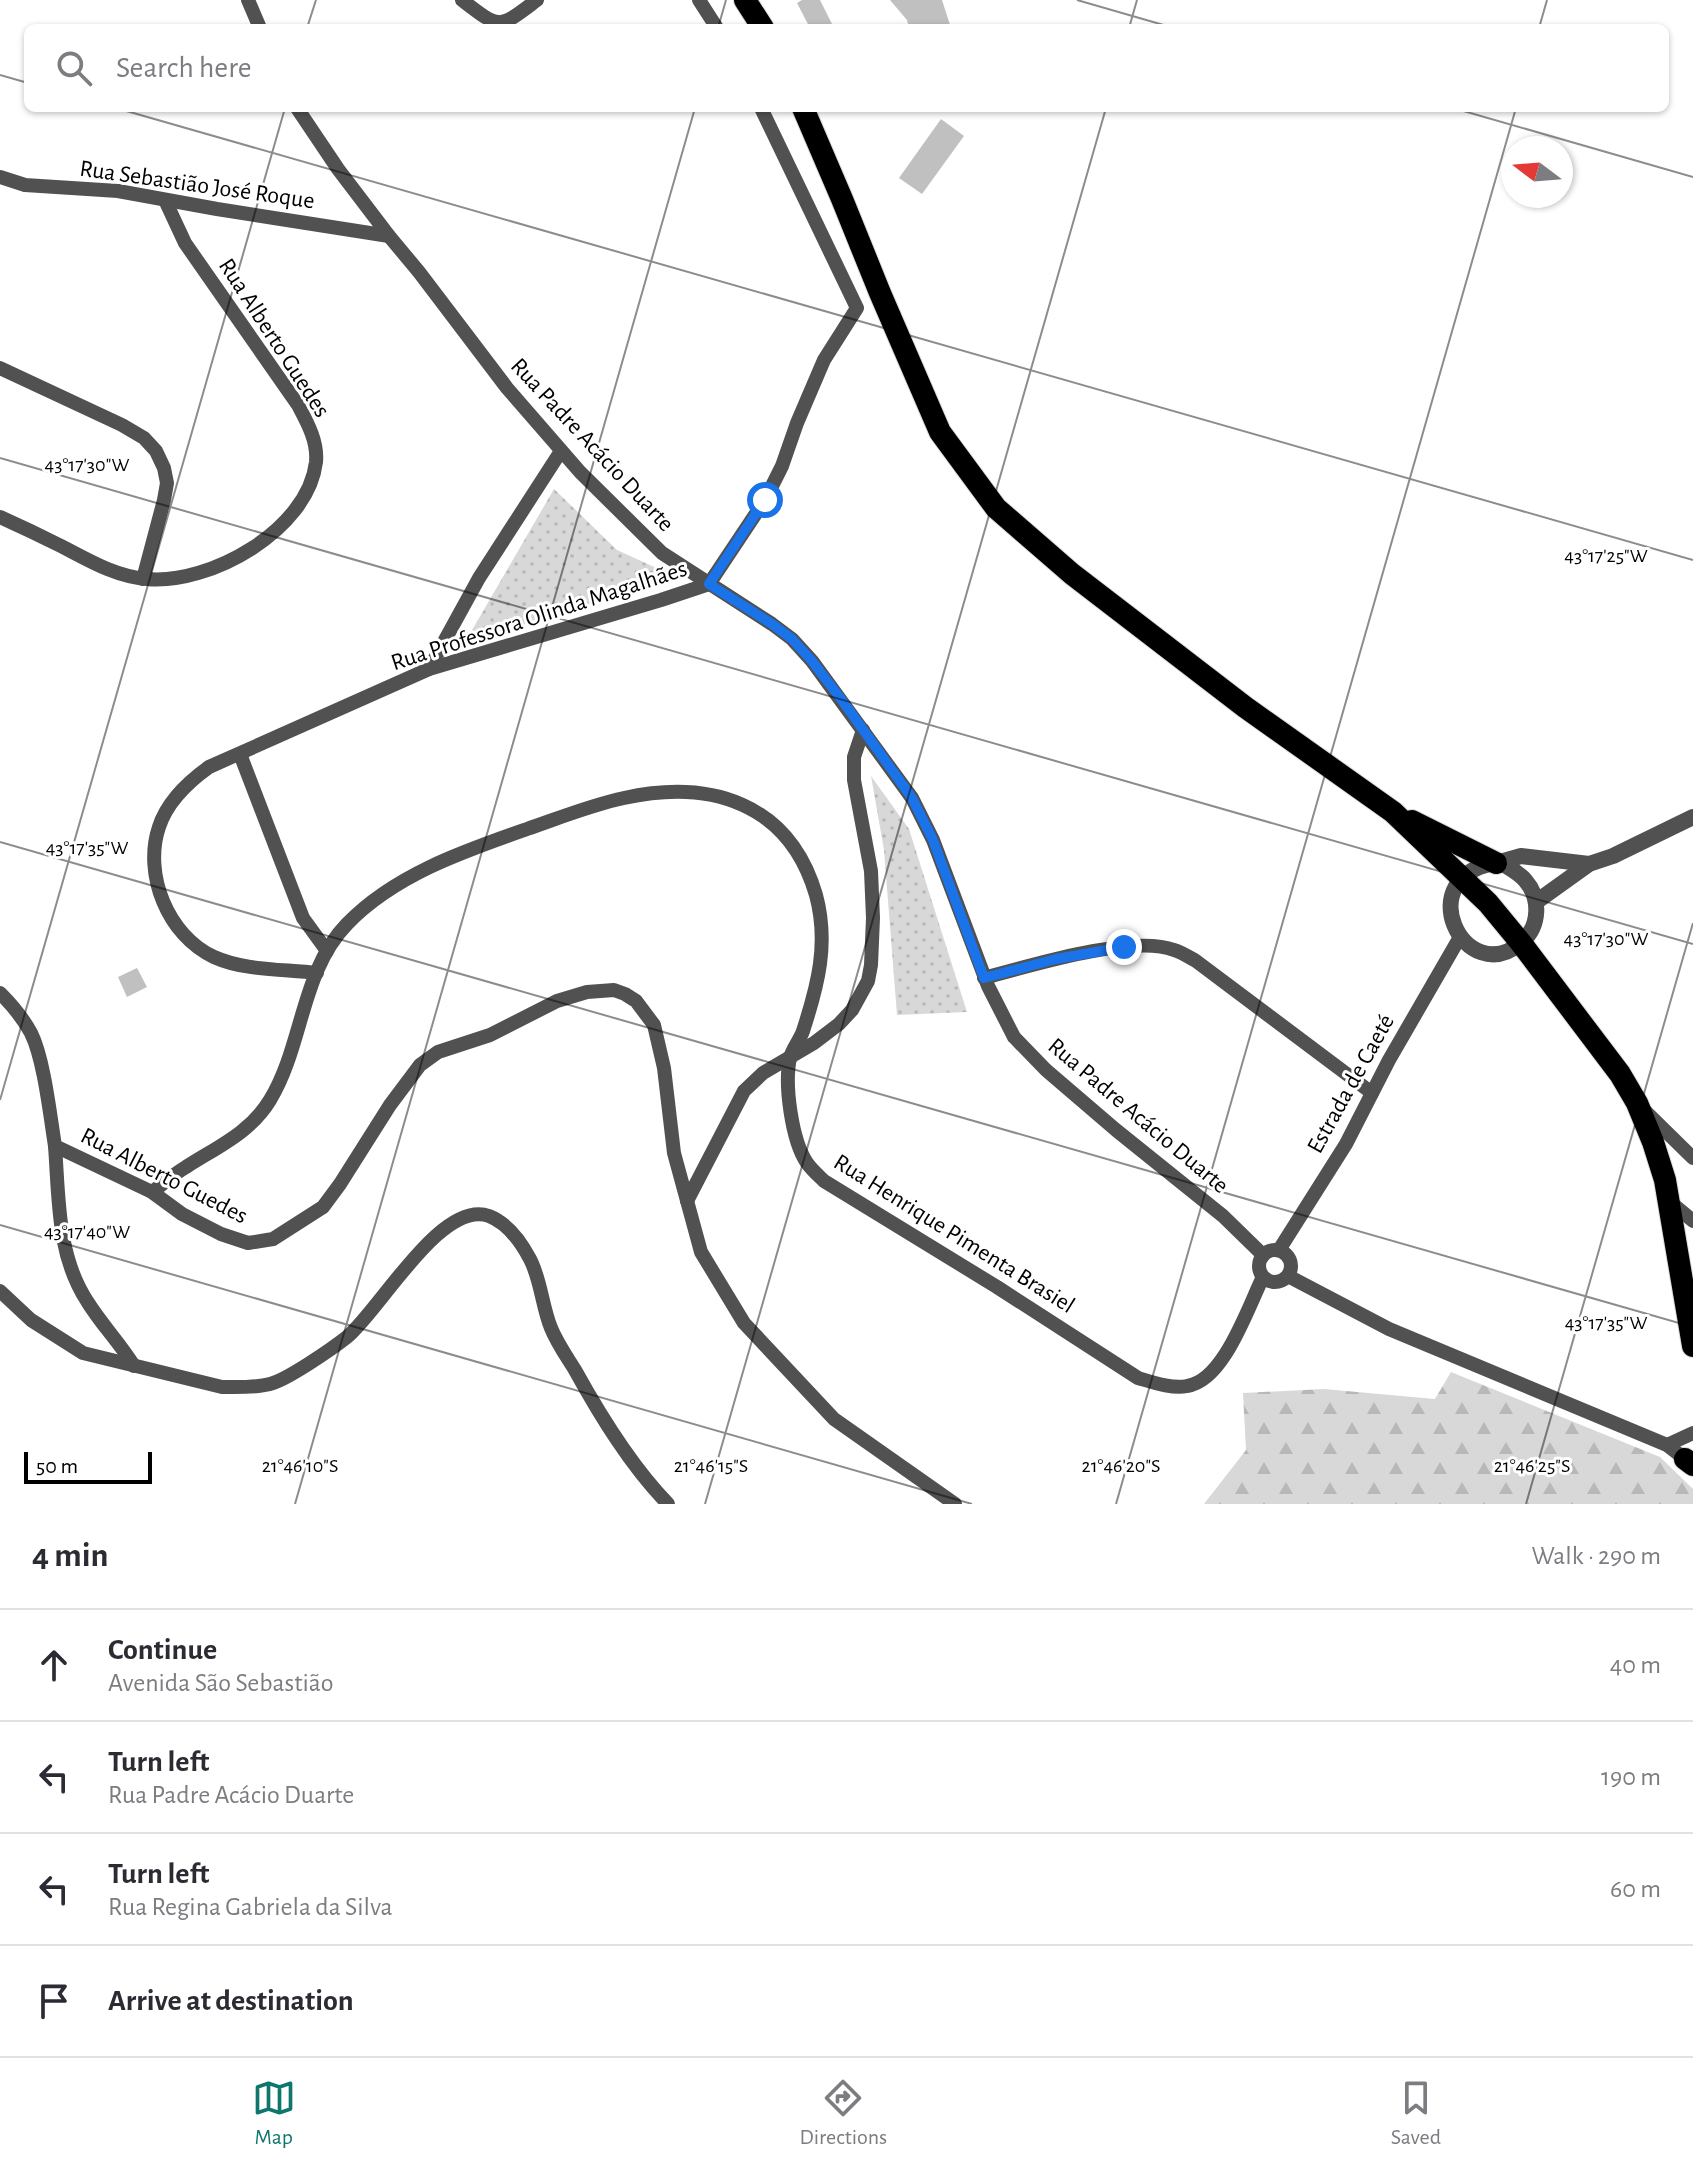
<!DOCTYPE html>
<meta charset="utf-8">
<style>
:root{--surface:#fff;--page:#f7f7f7;--text:#2b2b33;--muted:#7c7c81;--line:#e1e1e2;--accent:#0f766e}
body{margin:0;font-family:"Alegreya Sans",sans-serif;background:var(--page);color:var(--text)}
.compass{position:absolute;left:1501px;top:136px;width:72px;height:72px;border-radius:50%;background:var(--surface);box-shadow:0 2px 6px #0004;rotate:286deg}
.scale{position:absolute;left:24px;bottom:20px;width:128px;box-sizing:border-box;padding-left:8px;border:4px solid #000;border-top:0;font-size:22px;line-height:28px;white-space:nowrap;color:#000;-webkit-text-stroke:6px #fff;paint-order:stroke}
.stop{position:absolute;width:24px;height:24px;margin:-18px;border:6px solid #1a73e8;border-radius:50%;background:#fff}
.stop.end{background:#1a73e8;border-color:#fff;box-shadow:0 2px 8px #0008}
.list{margin:0;padding:0;list-style:none}
h2{display:flex;justify-content:space-between;align-items:center;height:104px;margin:0;padding:0 32px;font-size:34px}
h2 small{font-size:26px;font-weight:400;color:var(--muted)}
.list li{display:grid;grid-template-columns:52px 1fr auto;gap:24px;align-items:center;box-sizing:border-box;height:112px;padding:0 32px;border-top:2px solid var(--line)}
.list b{display:block;font-size:30px;white-space:nowrap}
.list p{margin:0;font-size:26px;white-space:nowrap;color:var(--muted)}
.list em{font-size:26px;font-style:normal;color:var(--muted)}
.icon{flex:none;width:44px;height:44px;fill:none;stroke:currentColor;stroke-width:2;stroke-linecap:round;stroke-linejoin:round}
.map{position:relative;flex:none;width:1693px;height:1504px;overflow:hidden}
.search{position:absolute;background:var(--surface);box-shadow:0 2px 6px #0004;left:24px;right:24px;top:24px;height:88px;display:flex;align-items:center;gap:20px;box-sizing:border-box;padding:0 28px;border-radius:12px;color:var(--muted);font-size:30px}
.sheet{height:552px;background:var(--surface)}
nav{display:flex;justify-content:space-around;align-items:center;box-sizing:border-box;height:112px;border-top:2px solid var(--line);background:var(--surface);font-size:22px;color:var(--muted)}
nav a{display:grid;justify-items:center;gap:4px}
nav .on{color:var(--accent)}
.map>svg:first-child{display:block}
.grass{fill:url(#grass-dots)}
.forest{fill:url(#forest-firs)}
.building{fill:#c0c0c0}
.lines{fill:none;stroke-linecap:round;stroke-linejoin:round}
.trunk-casing{stroke:#dbdbdb;stroke-width:24}
.minor{stroke:#515151;stroke-width:14}
.tertiary{stroke:#515151;stroke-width:16}
.trunk{stroke:#000;stroke-width:22}
.route{stroke:#1a73e8;stroke-width:10}
.ticks{fill:none;stroke:#000;stroke-width:2;stroke-opacity:0.45}
.labels{text-anchor:middle;dominant-baseline:central;stroke-width:6;stroke-linejoin:round;paint-order:stroke}
.street-label{font-size:24px;fill:#000;stroke:#fff}
.ticks-label{font-size:20px;text-anchor:middle;fill:#000;stroke:#fff;stroke-width:6;stroke-linejoin:round;paint-order:stroke}
</style>
<div class="map">
<svg width="1693" height="1504" viewBox="0 0 1693 1504">
<defs>
<pattern id="grass-dots" width="8" height="8" patternUnits="userSpaceOnUse" patternTransform="scale(2)"><rect width="8" height="8" fill="#d8d8d8"/><path d="M2 2h.1M6 6h.1" fill="none" stroke="#b8b8b8" stroke-width="1.8" stroke-linecap="round"/></pattern>
<pattern id="forest-firs" width="22" height="20" patternUnits="userSpaceOnUse" patternTransform="scale(2)"><rect width="22" height="20" fill="#d8d8d8"/><path d="M5 1l3.5 6h-7zM16 11l3.5 6h-7z" fill="#b8b8b8"/></pattern>
</defs>
<rect width="100%" height="100%" fill="#fff"/>
<g class="grass">
<polygon points="554,489 617,550 674,576 464,644"/>
<polygon points="871,776 909,829 967,1012 897,1015 884,850"/>
</g>
<polygon class="forest" points="1451,1372 1660,1457 1693,1489 1693,1504 1204,1504 1246,1450 1243,1393 1324,1389 1435,1399"/>
<g class="building">
<polygon points="802,0 820,0 832,24 825,28 810,28 797,3"/>
<polygon points="890,0 942,0 951,28 909,28 907,20"/>
<polygon points="941,119 964,136 922,194 899,178"/>
<polygon points="137,968 147,987 127,997 118,977"/>
</g>
<g class="lines">
<g class="trunk-casing">
<g id="trunk">
<polyline points="745,0 763,28"/>
<polyline points="803,108 842,199 880,293 940,432 996,508 1072,574 1245,707 1393,812 1488,903 1521,943 1620,1074 1637,1103 1653,1142 1665,1180 1693,1346"/>
<polyline points="1412,821 1496,863"/>
<polyline points="1685,1459 1693,1465"/>
</g>
</g>
<g class="minor">
<polyline points="248,0 260,28"/>
<path d="M462,0C501,30 498,29 537,0"/>
<polyline points="699,0 717,28"/>
<polyline points="297,108 338,169 389,236 419,272 507,388 580,472 662,553 772,624 792,639 812,661 912,798 933,840 988,986 1014,1037 1046,1070 1116,1130 1223,1216 1263,1255"/>
<polyline points="0,177 25,185 118,191 217,209 389,236"/>
<polyline points="0,368 122,425 144,438 156,451 164,468 167,483 164,500 143,579"/>
<path d="M0,517C20,526 41,536 61,546C88,560 116,577 147,579C210,585 308,530 316,462C318,441 307,422 298,405L185,243L165,200"/>
<polyline points="429,669 479,578 561,451"/>
<polyline points="240,754 303,918 327,951"/>
<path d="M317,973C284,969 245,971 214,957C168,936 143,874 159,827C167,802 188,782 209,767L429,669L661,600L709,584L765,500L782,466L797,423L824,360L857,308L761,108"/>
<path d="M984,978C1029,966 1132,934 1174,950C1181,952 1189,957 1196,961L1372,1093"/>
<path d="M0,993C12,1005 23,1018 31,1033C44,1059 50,1115 55,1146L152,1192L182,1214L221,1234L248,1243L273,1239L323,1207L340,1184L390,1105L420,1065L438,1052L490,1035L557,1001L587,992L614,990L625,994L636,1001L654,1025L664,1068L674,1153L701,1252L744,1323L834,1419L955,1504"/>
<polyline points="1643,1109 1693,1158"/>
<path d="M55,1146C59,1199 57,1255 87,1301C101,1324 120,1343 134,1366"/>
<path d="M152,1192C163,1184 174,1174 186,1167C217,1147 250,1133 270,1100C303,1046 301,971 347,924C394,875 464,851 527,829C559,818 591,805 624,798C711,779 789,803 816,895C829,943 818,985 803,1031C800,1040 792,1049 790,1058C784,1085 792,1141 807,1163C812,1170 819,1176 824,1181L997,1287L1138,1378C1152,1382 1172,1389 1187,1386C1224,1381 1248,1307 1263,1277"/>
<polyline points="1668,1200 1693,1221"/>
<polyline points="687,1201 744,1091 763,1073 814,1043 839,1024 852,1010 868,981 871,965 873,918 871,871 854,780 854,757 863,730"/>
<circle cx="1275" cy="1266" r="16"/>
<polyline points="1279,1250 1346,1144 1389,1060 1460,937"/>
<polyline points="1288,1276 1389,1329 1667,1445 1685,1459 1690,1460"/>
<path d="M0,1291L31,1320L83,1353L222,1387C238,1387 255,1388 270,1384C287,1380 333,1348 347,1337C380,1310 441,1199 489,1216C507,1223 521,1242 530,1259C541,1280 542,1306 551,1328C557,1343 567,1357 575,1370C601,1417 631,1466 668,1504"/>
<polyline points="1667,1445 1693,1433"/>
</g>
<g class="tertiary">
<path d="M1500,862C1509,868 1518,872 1525,880C1541,898 1540,926 1522,942C1465,992 1406,874 1500,862Z"/>
<polyline points="1500,862 1521,856 1589,864"/>
<polyline points="1536,902 1589,864 1613,856 1693,817"/>
</g>
<use href="#trunk" class="trunk"/>
</g>
<g class="lines">
<polyline class="route" points="765,500 709,584 772,624 792,639 812,661 844,703 912,798 933,840 984,978 1056,959 1124,947"/>
</g>
<path class="ticks" d="M1077,0L1174,28M307,28L316,0M718,28L726,0M1129,28L1137,0M1539,28L1547,0M0,75L28,83M116,108L1693,560M1453,108L1693,177M0,458L1693,944M0,842L1693,1327M0,1100L285,108M0,1225L972,1504M295,1504L695,108M705,1504L1106,108M1116,1504L1516,108M1526,1504L1693,923"/>
<g class="labels">
<g class="street-label">
<text transform="translate(197 185) rotate(8)">Rua Sebastião José Roque</text>
<text transform="translate(274 338) rotate(57)">Rua Alberto Guedes</text>
<text transform="translate(592 445) rotate(47)">Rua Padre Acácio Duarte</text>
<text transform="translate(539 616) rotate(-18)">Rua Professora Olinda Magalhães</text>
<text transform="translate(1351 1084) rotate(-61)">Estrada de Caeté</text>
<text transform="translate(1138 1116) rotate(40)">Rua Padre Acácio Duarte</text>
<text transform="translate(164 1176) rotate(27)">Rua Alberto Guedes</text>
<text transform="translate(954 1234) rotate(32)">Rua Henrique Pimenta Brasiel</text>
</g>
</g>
<g class="ticks-label">
<text x="87" y="471">43°17'30"W</text>
<text x="1606" y="562">43°17'25"W</text>
<text x="87" y="854">43°17'35"W</text>
<text x="1606" y="945">43°17'30"W</text>
<text x="87" y="1238">43°17'40"W</text>
<text x="1606" y="1329">43°17'35"W</text>
<text x="300" y="1472">21°46'10"S</text>
<text x="711" y="1472">21°46'15"S</text>
<text x="1121" y="1472">21°46'20"S</text>
<text x="1532" y="1472">21°46'25"S</text>
</g>
</svg>
<svg class="compass" viewBox="-18 -18 36 36"><path d="M0-13l5 13h-10z" fill="#e53935"/><path d="M0 13l5-13h-10z" fill="#7c7c81"/></svg>
<div class="scale">50 m</div>
<div class="stop" style="left:765px;top:500px"></div>
<div class="stop end" style="left:1124px;top:947px"></div>
<div class="search"><svg class="icon" aria-label="search" viewBox="0 0 24 24"><circle cx="10" cy="10" r="6"/><path d="M15 15l6 6"/></svg>Search here</div>
</div>
<section class="sheet">
<h2>4 min<small>Walk · 290 m</small></h2>
<ul class="list">
<li><svg class="icon" aria-label="ahead" viewBox="0 0 24 24"><path d="M12 20V5M6 11l6-6 6 6"/></svg><div><b>Continue</b><p>Avenida São Sebastião</p></div><em>40 m</em></li>
<li><svg class="icon" aria-label="left" viewBox="0 0 24 24"><path d="M17 20v-9H6M10 6l-5 5 5 5"/></svg><div><b>Turn left</b><p>Rua Padre Acácio Duarte</p></div><em>190 m</em></li>
<li><svg class="icon" aria-label="left" viewBox="0 0 24 24"><path d="M17 20v-9H6M10 6l-5 5 5 5"/></svg><div><b>Turn left</b><p>Rua Regina Gabriela da Silva</p></div><em>60 m</em></li>
<li><svg class="icon" aria-label="arrive" viewBox="0 0 24 24"><path d="M6 21V4h12l-3 4 3 4H6"/></svg><div><b>Arrive at destination</b></div></li>
</ul>
</section>
<nav>
<a class="on"><svg class="icon" aria-label="map" viewBox="0 0 24 24"><path d="M3 6l6-2 6 2 6-2v14l-6 2-6-2-6 2zM9 4v14M15 6v14"/></svg>Map</a>
<a><svg class="icon" aria-label="directions" viewBox="0 0 24 24"><path d="M12 3l9 9-9 9-9-9zM9 14v-3h6M13 9l2 2-2 2"/></svg>Directions</a>
<a><svg class="icon" aria-label="saved" viewBox="0 0 24 24"><path d="M7 4h10v16l-5-4-5 4z"/></svg>Saved</a>
</nav>
